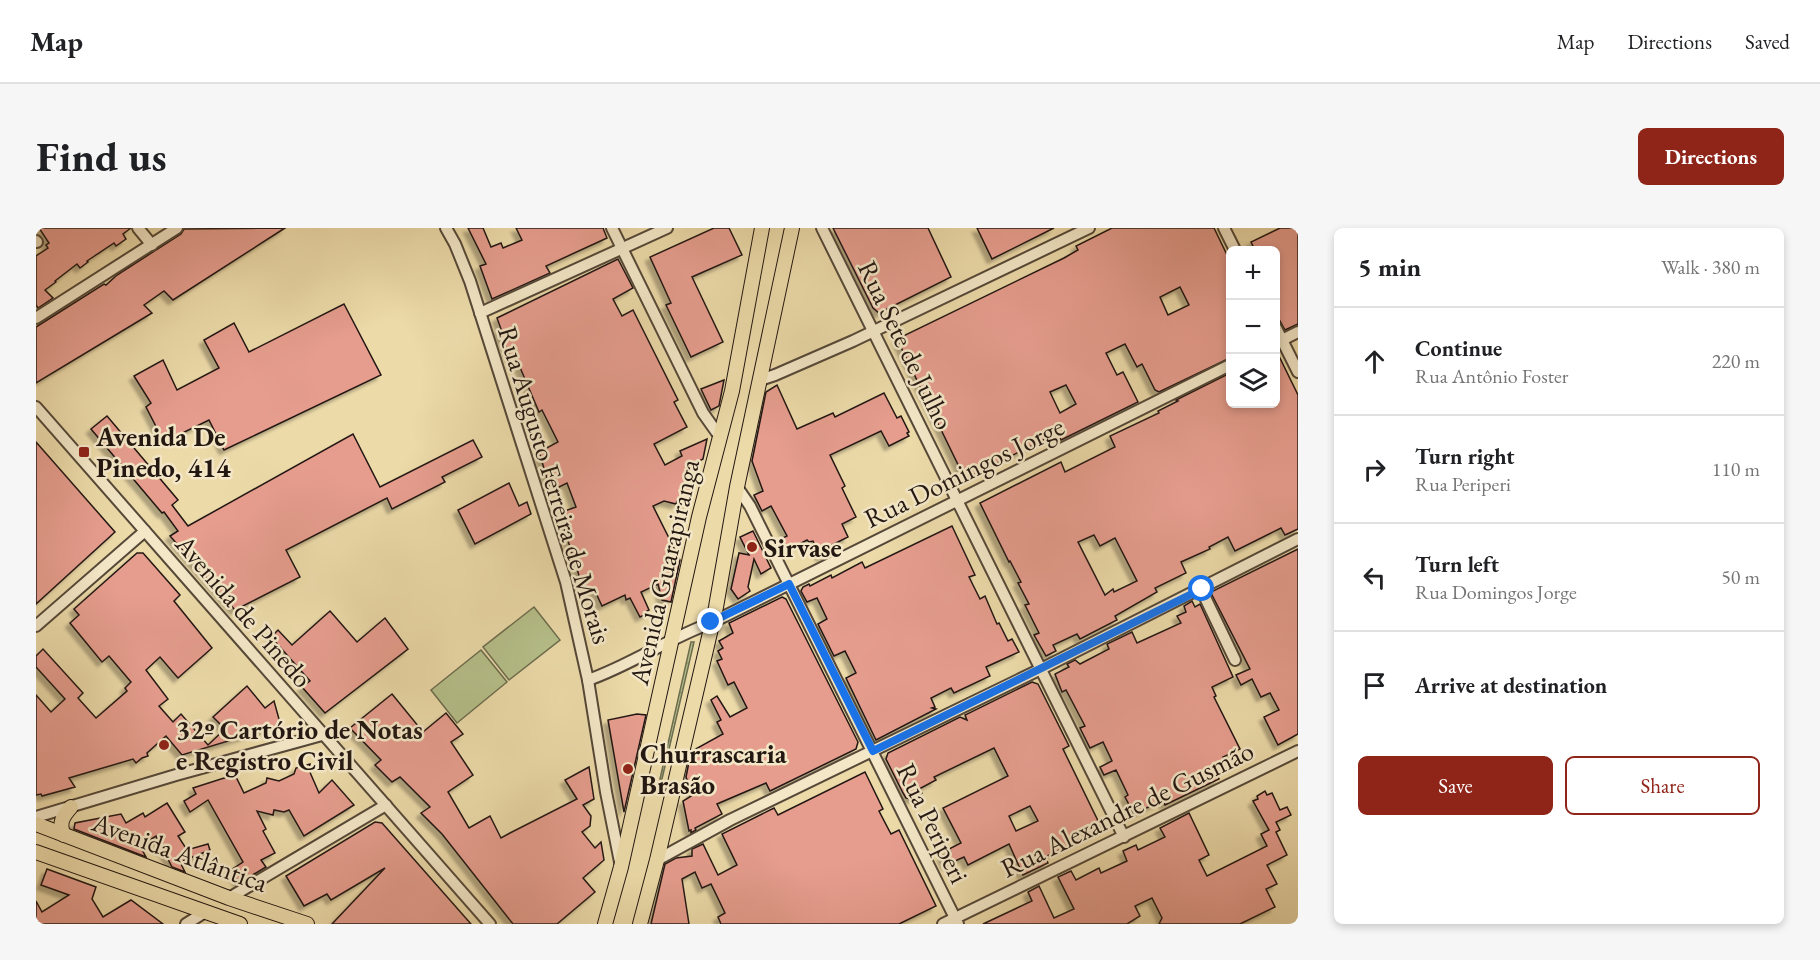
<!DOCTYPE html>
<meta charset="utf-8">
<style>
:root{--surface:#fff;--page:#f6f6f6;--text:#202124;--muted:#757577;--line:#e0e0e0;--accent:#8f2418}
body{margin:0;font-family:"EB Garamond",serif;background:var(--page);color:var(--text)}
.controls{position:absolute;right:18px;top:18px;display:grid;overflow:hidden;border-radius:9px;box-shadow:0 3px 9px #0003}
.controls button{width:54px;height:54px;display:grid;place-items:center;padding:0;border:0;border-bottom:2px solid var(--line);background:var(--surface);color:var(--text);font:30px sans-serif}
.stop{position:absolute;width:18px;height:18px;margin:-14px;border:4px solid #1a73e8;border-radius:50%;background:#fff}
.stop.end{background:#1a73e8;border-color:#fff;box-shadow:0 2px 6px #0008}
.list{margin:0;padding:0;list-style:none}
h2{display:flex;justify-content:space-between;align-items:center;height:78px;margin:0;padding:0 24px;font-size:26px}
h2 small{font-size:20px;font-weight:400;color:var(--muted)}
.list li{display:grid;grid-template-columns:39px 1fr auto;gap:18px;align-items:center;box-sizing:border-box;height:108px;padding:0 24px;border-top:2px solid var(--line)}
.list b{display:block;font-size:22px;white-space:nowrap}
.list p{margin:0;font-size:20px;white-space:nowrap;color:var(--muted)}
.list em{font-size:20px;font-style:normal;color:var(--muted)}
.actions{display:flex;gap:12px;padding:18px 24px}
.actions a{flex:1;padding:14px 0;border:2px solid var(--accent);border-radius:9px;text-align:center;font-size:21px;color:var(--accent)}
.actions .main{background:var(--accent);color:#fff}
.icon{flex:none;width:33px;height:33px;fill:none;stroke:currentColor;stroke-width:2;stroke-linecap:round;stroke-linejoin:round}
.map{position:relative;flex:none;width:1262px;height:696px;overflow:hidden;border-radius:9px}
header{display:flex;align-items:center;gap:36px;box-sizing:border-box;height:84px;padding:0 30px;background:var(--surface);border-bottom:2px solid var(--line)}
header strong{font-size:28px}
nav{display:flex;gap:33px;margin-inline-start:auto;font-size:21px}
.intro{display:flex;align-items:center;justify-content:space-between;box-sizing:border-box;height:144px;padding:0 36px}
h1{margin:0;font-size:42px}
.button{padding:15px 27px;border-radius:9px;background:var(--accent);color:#fff;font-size:21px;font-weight:700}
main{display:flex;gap:36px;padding:0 36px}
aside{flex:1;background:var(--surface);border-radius:9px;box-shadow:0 3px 9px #0003}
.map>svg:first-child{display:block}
.grass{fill:url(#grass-dots);stroke:#6c6c4e;stroke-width:1.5}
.park{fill:#b6c08a;stroke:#6c6c4e;stroke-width:1.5}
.building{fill:#e69d8e;stroke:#231712;stroke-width:1.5;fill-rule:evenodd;filter:url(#shadow)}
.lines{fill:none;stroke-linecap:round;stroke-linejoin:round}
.minor-casing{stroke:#554838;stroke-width:14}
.major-casing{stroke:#231712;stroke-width:16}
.minor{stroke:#f3e7c7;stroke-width:10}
.major{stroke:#ecdaa9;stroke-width:14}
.route{stroke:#1a73e8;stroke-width:8}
.poi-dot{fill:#8f2418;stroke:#f3e7c7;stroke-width:2}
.labels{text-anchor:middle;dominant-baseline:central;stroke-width:5;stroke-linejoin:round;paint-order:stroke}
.street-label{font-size:27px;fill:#231712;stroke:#f3e7c7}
.poi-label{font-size:27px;font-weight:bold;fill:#231712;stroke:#f3e7c7;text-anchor:start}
</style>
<header>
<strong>Map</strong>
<nav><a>Map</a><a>Directions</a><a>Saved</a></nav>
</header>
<div class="intro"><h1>Find us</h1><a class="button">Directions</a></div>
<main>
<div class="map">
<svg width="1262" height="696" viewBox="0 0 1262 696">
<defs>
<pattern id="grass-dots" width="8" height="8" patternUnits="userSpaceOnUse" patternTransform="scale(1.5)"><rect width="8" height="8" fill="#b6c08a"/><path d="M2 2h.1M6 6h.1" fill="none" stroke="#9ca476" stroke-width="1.8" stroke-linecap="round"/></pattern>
<filter id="shadow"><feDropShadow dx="-4.5" dy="4.5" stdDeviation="1.5" flood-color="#0004"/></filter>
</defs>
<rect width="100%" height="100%" fill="#ecdaa9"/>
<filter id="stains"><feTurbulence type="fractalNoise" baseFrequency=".00333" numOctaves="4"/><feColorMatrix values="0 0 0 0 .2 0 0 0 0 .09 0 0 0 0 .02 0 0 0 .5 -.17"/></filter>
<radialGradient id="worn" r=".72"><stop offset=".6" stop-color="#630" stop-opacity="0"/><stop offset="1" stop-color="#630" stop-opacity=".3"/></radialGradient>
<polygon class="grass" points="655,414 658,414 626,551 624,551"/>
<g class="park">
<polygon points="498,379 524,412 473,452 447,419"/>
<polygon points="445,422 471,454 421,495 395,462"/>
</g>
<g class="building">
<polygon points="3,0 95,0 87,6 90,11 80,18 78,15 51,33 52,34 44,40 41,36 19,53 20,54 9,62 17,70 2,80 0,77 0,28 12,20 10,17 13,15"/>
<polygon points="249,0 137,72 128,63 108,77 116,85 0,155 0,99 68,56 70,57 81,47 145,6 148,1"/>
<polygon points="432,0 447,0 455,19 465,15 467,20 486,12 480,0 567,0 571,10 510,38 514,45 456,71 444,38 450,36"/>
<polygon points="678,0 693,0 706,27 656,49 687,114 655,129 630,77 635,75 614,29"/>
<polygon points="797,0 892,0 915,49 843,85 837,80"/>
<polygon points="941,0 1018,0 956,31"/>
<path d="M1076,0H1178L1194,33V130L1123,164L1119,162L1106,136L1101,139L1089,116L1070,125L1081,147L1087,144L1102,174L1025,212L1021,205L929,251L861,111L1028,30L1042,22L1040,18ZM1144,59L1153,77L1132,87L1124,69ZM1030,157L1040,176L1024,185L1014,164Z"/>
<polygon points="1244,0 1262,0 1262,96 1249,102 1239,84 1239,22 1219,22 1215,14"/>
<polygon points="582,31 597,60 577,71 586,88 597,82 642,172 638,174 651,199 618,216 629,237 646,228 644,223 671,211 667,231 663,233 651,276 641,273 640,276 628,273 617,278 644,332 635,374 626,372 622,356 605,364 613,382 611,383 612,385 604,389 594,370 590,372 589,367 566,378 558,361 547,366 542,344 523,285 540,279 531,255 515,263 503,224 522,214 506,182 503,184 483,137 479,139 462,102 465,101 461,90"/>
<polygon points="308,76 345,147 188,222 173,192 128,214 110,179 115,175 98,148 127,132 141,162 183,140 168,112 198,95 213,124"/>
<path d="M1240,122L1262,167V301L1249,307L1245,300L1199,323L1192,309L1173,319L1174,321L1145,334L1150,345L1119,360L1121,364L1079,388L1081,392L1044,411L1041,406L1017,417L1020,423L1010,428L998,407L1003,405L989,377L993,376L982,355L985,354L974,333L973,334L944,275L1025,234L1029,244L1079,219L1074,208L1123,185L1122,183L1142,173L1140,172L1194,145V176H1239ZM1058,307L1064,318L1079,310L1101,353L1078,364L1077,361L1069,367L1042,314Z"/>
<polygon points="688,152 683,178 675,182 665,161"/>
<polygon points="741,157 761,201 797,185 799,189 848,165 861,190 865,188 873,204 871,205 873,208 853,218 845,203 794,227 809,258 806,260 820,289 806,296 812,309 792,319 794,325 785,329 777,313 773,314 771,312 747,325 741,313 751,308 735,278 726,283 718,267 727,263 716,233 730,164"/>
<polygon points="71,188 142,272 136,277 152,298 317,206 344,259 437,212 446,229 406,249 409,254 356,281 351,270 250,322 264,349 199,382 134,308 142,303 128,284 126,285 55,201"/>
<polygon points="0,214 79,304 0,376"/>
<polygon points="473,255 483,278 491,274 495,286 439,316 422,282"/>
<polygon points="916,298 939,347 933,349 944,371 949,368 961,396 963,395 972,413 976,411 983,424 950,439 954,448 918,465 915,460 895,470 899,479 896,480 900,481 840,512 810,450 820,445 809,423 798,428 782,396 791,391 781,370 771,374 765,363 767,359 773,356 774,358 795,347 796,350 826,334 829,340"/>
<polygon points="717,303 735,340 725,346 718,331 712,359 714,363 702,371 695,361 703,325 713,327 704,309"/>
<polygon points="1262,321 1262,506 1242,517 1228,489 1243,482 1234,465 1225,469 1216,451 1205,457 1200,447 1214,441 1175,365 1177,363"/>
<polygon points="101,325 107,325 144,367 138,373 176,420 142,450 124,429 110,442 132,471 123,478 137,494 145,486 172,517 189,501 177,489 211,458 229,480 238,473 243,491 242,498 146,527 130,508 111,525 112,528 106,530 100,535 97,531 33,550 39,559 6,568 5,566 0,567 0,467 15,484 29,471 0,439 0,428 7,421 47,465 42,470 60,490 91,463 89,460 95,454 73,428 66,434 34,395 43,387 38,381"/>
<polygon points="746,369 750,371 822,514 820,521 734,563 730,555 681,576 686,586 659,600 660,602 655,605 655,602 653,603 647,573 657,567 650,549 653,534 659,530 656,523 687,506 681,494 685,492 675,472 681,468 694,489 711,480 698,454 692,457 681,433 686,431 682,423 687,420 683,413 697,405 693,395"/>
<polygon points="1156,373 1159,379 1164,376 1197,449 1176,459 1180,468 1178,469 1204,521 1187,529 1189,533 1177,539 1183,551 1129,577 1127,572 1098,586 1089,569 1092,567 1080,542 1068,547 1064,539 1076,533 1067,514 1054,520 1044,500 1049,498 1030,462 1026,464 1019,446 1033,439 1031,436 1039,432 1044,436 1073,421 1071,416 1096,404 1101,415 1145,395 1141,388 1150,384 1148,378"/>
<polygon points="294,383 321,414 349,390 372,421 289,485 266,459 274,453 235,409 242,402 256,417"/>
<path d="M996,454L1002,456L1033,518L1027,521L1066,601L1009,629L1012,635L987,647L973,616L932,637L928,629L910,637L906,628L915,624L913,621L925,615L907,580L972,548L958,520L898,549L900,552L883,561L886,565L876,571L870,570L867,565L850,531L852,525L924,489L931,492L929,487ZM994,578L1002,593L980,603L973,588Z"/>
<polygon points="356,466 387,504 410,485 427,506 415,514 437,547 412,564 433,600 454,588 465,610 474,605 541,571 529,552 553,539 558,571 547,577 555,588 554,598 546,604 559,620 565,614 568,632 547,650 559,664 521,696 477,696 406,606 385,585 394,579 364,549 356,554 339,537 345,532 314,500"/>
<polygon points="601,486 610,487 588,584 572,492"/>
<polygon points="274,536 273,542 283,565 296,552 318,577 268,608 253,582 248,584 238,582 237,587 221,583 230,601 227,603 239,625 225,632 230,639 203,655 195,642 207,634 172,572 154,584 148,573 160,566 157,560 185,551 199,547 208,565 230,555 231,550 243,553 258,546 260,540"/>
<polygon points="829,544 847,581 843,583 855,606 863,602 900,678 863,696 685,696 682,689 689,685 675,656 666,660 659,644 646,651 653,696 615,696 629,636 640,630 656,628 656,621 667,616 682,647 701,637 686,606 738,580 742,587"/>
<polygon points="1229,563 1231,567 1236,565 1244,582 1251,579 1255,587 1240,594 1244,602 1240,604 1251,627 1231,637 1241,656 1230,661 1239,679 1204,696 1123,696 1126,690 1116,670 1099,678 1104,688 1091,696 947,696 996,673 992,664 1003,658 1018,690 1038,681 1022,649 1035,643 1040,652 1063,640 1065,645 1091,633 1087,623 1100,617 1102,622 1129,609 1124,600 1153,585 1173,627 1163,632 1171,648 1231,618 1225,606 1233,602 1217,573 1222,571 1221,568"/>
<polygon points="131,575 149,604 142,608 151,622 172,616 174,622 144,634 149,644 136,639 120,608 104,618 110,629 38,601 39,595 85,586 90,595 107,585 109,589"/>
<polygon points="339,594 346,595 435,696 296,696 349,640 295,672 291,666 268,678 250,648"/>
<polygon points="11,641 60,659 56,671 67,689 95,672 127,696 0,696 0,673 6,684 33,667 5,657"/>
</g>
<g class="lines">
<g class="minor-casing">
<g id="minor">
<polyline points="102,0 116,17"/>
<polyline points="410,0 419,16 434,53 530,354 552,452 570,564 584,634"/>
<polyline points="576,0 667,185 684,209"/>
<polyline points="786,0 1088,609"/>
<polyline points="1188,0 1199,22"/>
<polyline points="0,13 1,14"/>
<polyline points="444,85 631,0"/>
<polyline points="0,90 141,0"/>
<polyline points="1240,100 1262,144"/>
<polyline points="1240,115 1262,104"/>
<polyline points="724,152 739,147 817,113 1053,0"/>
<polyline points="0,179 454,696"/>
<polyline points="701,259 714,278 922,696"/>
<polyline points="1165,361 1199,432"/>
<polyline points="0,398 109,303"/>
<path d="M552,452C595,437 633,410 675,395L1194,137"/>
<polyline points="0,589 140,547 286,507"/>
<polyline points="621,632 694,592 1005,441 1262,311"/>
<polyline points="193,670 350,577"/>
<polyline points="150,696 169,684"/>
<polyline points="907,696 1262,523"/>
</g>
</g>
<g class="major-casing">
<g id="major">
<polyline points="0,596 193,670 271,696"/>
<path d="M28,607C22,595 27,588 35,579"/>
<polyline points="0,624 204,696"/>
<polyline points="569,696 585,639 663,289 696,163 726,0"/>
<polyline points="604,696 621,632 680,379 701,259 756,0"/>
</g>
</g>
<use href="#minor" class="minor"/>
<use href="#major" class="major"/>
</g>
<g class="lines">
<polyline class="route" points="675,394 753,356 837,523 1166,361"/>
</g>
<g class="poi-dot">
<rect x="42" y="218" width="12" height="12" rx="3"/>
<circle cx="716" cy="319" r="6"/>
<circle cx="128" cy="517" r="6"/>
<circle cx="592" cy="541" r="6"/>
</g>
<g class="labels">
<g class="street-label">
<text transform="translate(870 117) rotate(64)">Rua Sete de Julho</text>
<text transform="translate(928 244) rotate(-26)">Rua Domingos Jorge</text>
<text transform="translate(519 257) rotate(73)">Rua Augusto Ferreira de Morais</text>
<text transform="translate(628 344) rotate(-77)">Avenida Guarapiranga</text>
<text transform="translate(208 383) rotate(49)">Avenida de Pinedo</text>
<text transform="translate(1091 581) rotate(-26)">Rua Alexandre de Gusmão</text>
<text transform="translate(897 595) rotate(64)">Rua Periperi</text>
<text transform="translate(144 624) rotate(20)">Avenida Atlântica</text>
</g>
<g class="poi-label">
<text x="60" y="208">Avenida De<tspan x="60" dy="31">Pinedo, 414</tspan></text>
<text x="728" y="319">Sirvase</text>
<text x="140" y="501">32º Cartório de Notas<tspan x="140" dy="31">e Registro Civil</tspan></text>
<text x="604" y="525">Churrascaria<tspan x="604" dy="31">Brasão</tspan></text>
</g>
</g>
<rect width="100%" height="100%" filter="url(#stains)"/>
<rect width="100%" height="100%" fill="url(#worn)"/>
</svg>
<div class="controls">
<button>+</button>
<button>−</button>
<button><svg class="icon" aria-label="layers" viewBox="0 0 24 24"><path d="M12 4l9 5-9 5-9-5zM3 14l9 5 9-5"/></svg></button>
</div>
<div class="stop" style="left:1166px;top:361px"></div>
<div class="stop end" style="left:675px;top:394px"></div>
</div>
<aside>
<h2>5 min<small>Walk · 380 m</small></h2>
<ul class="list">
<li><svg class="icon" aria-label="ahead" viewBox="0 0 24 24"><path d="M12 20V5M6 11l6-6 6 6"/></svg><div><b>Continue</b><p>Rua Antônio Foster</p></div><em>220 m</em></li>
<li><svg class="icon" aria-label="right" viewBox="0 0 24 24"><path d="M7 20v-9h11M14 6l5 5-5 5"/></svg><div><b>Turn right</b><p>Rua Periperi</p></div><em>110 m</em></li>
<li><svg class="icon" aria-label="left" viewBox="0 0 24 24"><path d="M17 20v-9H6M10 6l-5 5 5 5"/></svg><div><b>Turn left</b><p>Rua Domingos Jorge</p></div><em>50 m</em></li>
<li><svg class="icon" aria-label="arrive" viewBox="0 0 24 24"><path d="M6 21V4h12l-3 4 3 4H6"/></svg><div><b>Arrive at destination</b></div></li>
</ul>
<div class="actions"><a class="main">Save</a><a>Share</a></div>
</aside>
</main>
